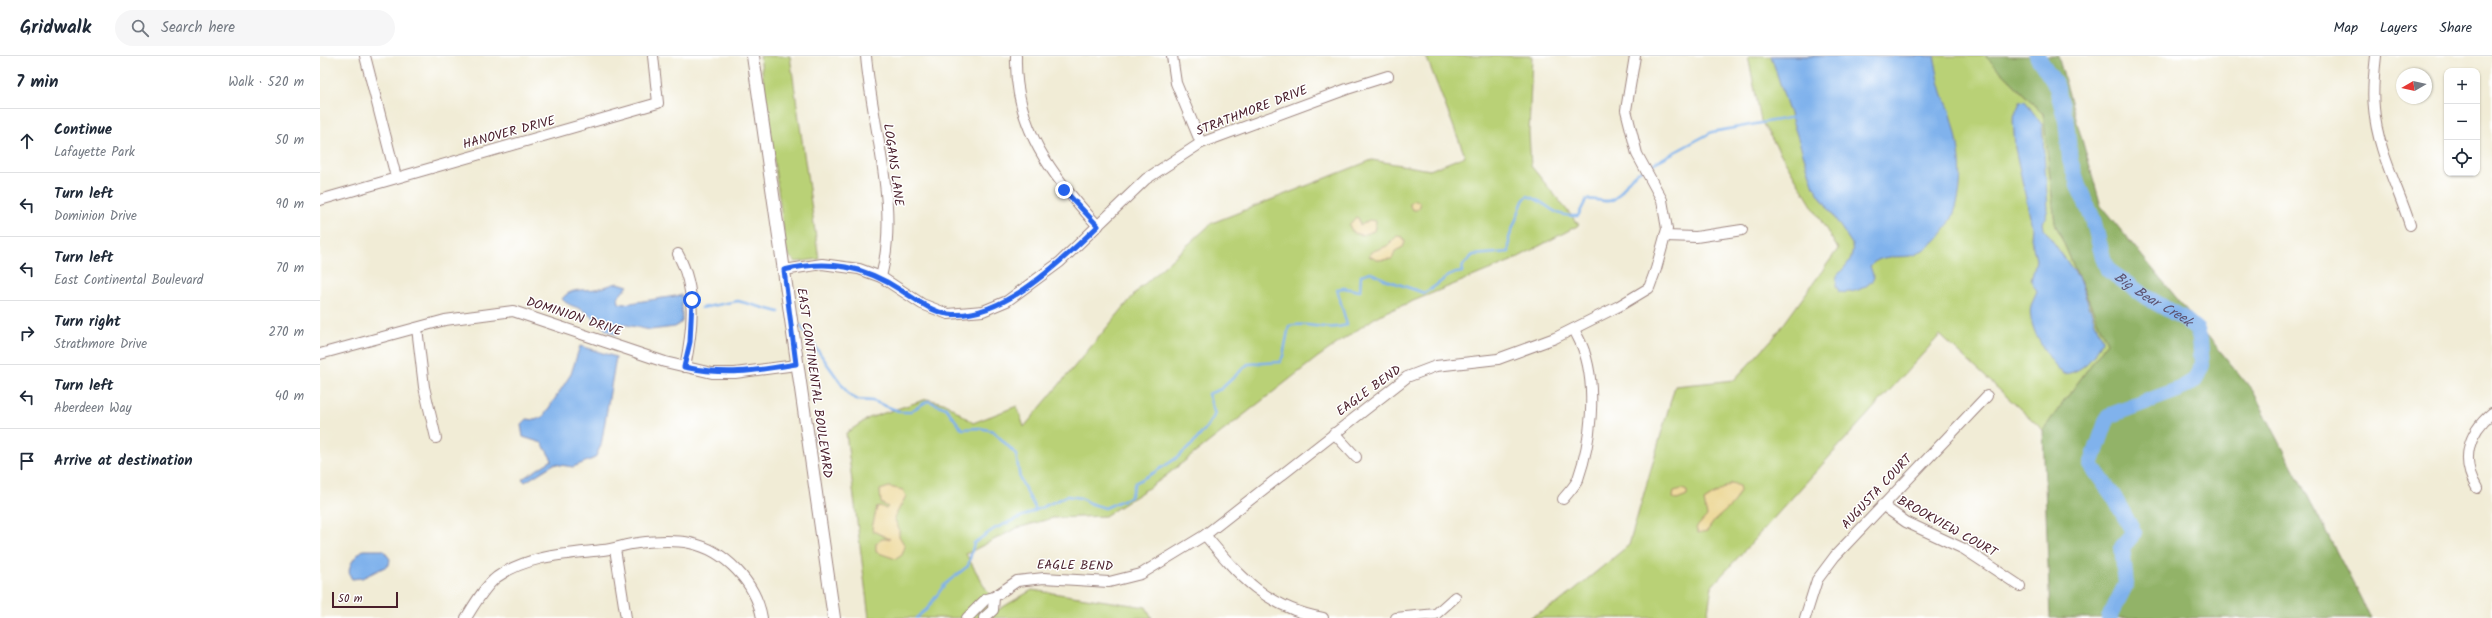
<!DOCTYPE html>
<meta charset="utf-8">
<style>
:root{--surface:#fff;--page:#f6f6f7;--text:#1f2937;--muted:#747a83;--line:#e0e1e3}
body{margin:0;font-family:Kalam,sans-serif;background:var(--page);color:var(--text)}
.controls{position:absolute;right:12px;top:12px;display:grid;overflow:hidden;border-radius:8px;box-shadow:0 1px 3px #0004}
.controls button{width:36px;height:36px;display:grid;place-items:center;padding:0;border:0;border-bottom:1px solid var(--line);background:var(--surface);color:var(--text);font:20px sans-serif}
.compass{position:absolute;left:2076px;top:12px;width:36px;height:36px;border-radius:50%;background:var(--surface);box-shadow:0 1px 3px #0004;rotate:261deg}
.scale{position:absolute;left:12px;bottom:10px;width:66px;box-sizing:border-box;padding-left:4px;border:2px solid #4a1f2b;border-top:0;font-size:11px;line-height:14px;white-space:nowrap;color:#4a1f2b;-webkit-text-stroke:3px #fff;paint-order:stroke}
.stop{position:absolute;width:12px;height:12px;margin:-9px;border:3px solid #2563eb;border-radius:50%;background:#fff}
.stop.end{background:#2563eb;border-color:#fff;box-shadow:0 1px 4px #0008}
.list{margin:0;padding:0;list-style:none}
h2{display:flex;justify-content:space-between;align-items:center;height:52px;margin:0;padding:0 16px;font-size:17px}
h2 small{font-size:13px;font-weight:400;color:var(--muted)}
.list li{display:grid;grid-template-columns:26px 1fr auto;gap:12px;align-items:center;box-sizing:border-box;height:64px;padding:0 16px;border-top:1px solid var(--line)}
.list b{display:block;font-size:15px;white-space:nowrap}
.list p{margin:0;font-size:13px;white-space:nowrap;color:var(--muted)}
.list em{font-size:13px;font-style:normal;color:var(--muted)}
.icon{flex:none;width:22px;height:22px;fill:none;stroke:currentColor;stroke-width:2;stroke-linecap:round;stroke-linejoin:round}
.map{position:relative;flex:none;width:2172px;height:562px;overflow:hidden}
header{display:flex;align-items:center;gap:24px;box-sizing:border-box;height:56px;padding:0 20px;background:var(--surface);border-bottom:1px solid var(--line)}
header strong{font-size:19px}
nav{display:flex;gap:22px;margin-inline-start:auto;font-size:14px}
.search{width:280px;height:36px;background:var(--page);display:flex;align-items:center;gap:10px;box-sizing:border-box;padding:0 14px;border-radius:22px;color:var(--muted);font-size:15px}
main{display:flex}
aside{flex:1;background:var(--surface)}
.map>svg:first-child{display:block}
.green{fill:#b9d176;stroke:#827850}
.forest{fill:#92b367;stroke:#6e6949}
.sand{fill:#eeda9e;stroke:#9c7c64}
.water{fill:#80b2ec;stroke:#65688c}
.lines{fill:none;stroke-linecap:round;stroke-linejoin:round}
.stream{stroke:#80b2ec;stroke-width:2.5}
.river{stroke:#80b2ec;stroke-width:16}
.minor-casing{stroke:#9e8680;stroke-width:12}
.major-casing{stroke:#9e8680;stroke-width:14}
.minor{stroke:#fff;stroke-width:10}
.major{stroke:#fff;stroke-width:12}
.route{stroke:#2563eb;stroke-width:5}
.labels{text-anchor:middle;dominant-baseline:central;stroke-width:3;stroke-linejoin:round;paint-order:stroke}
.street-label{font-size:13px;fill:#4a1f2b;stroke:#fff}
.water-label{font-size:14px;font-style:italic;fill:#5d526f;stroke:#fff}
</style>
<header>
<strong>Gridwalk</strong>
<div class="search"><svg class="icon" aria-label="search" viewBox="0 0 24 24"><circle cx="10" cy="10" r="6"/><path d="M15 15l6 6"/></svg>Search here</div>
<nav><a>Map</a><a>Layers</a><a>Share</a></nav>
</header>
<main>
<aside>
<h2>7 min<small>Walk · 520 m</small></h2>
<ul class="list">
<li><svg class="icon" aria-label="ahead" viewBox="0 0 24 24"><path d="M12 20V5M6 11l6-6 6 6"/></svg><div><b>Continue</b><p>Lafayette Park</p></div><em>50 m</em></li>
<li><svg class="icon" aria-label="left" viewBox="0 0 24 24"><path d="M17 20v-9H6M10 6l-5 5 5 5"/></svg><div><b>Turn left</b><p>Dominion Drive</p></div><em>90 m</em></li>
<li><svg class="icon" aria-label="left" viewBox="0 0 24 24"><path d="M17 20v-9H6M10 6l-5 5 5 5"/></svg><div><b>Turn left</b><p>East Continental Boulevard</p></div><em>70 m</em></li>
<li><svg class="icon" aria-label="right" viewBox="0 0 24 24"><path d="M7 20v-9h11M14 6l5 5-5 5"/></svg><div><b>Turn right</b><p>Strathmore Drive</p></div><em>270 m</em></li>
<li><svg class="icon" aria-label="left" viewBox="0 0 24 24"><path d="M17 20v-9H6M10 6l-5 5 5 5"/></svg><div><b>Turn left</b><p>Aberdeen Way</p></div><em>40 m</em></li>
<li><svg class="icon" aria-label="arrive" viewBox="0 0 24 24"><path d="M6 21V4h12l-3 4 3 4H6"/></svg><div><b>Arrive at destination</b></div></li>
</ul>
</aside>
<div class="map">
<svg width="2172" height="562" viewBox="0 0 2172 562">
<rect width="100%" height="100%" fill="#fff"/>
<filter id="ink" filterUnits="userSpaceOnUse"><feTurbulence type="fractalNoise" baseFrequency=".025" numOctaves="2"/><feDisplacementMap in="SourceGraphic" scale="8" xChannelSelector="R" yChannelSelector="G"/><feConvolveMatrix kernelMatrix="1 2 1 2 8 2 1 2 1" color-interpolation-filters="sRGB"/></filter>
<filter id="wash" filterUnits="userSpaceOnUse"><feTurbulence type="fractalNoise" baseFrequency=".012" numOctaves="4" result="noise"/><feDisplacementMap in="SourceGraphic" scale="16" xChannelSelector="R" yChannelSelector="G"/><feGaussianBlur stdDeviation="0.9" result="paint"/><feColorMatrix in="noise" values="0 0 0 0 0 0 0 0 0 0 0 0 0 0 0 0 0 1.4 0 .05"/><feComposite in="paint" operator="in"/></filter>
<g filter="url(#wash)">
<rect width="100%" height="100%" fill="#f1ecd6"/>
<g class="green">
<polygon points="440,0 470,0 499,203 476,206 469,200 466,193"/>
<polygon points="1106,0 1212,0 1209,77 1211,110 1259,169 1191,205 1059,259 998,301 839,425 785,460 733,462 697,472 646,498 678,554 712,534 826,551 832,562 549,562 526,377 549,362 607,343 627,348 653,367 697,350 704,371 819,233 892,167 1052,104 1110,114 1145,100"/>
<polygon points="1428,0 1665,0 1723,57 1735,167 1787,287 1723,374 1620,279 1392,530 1387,562 1209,562 1238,547 1309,489 1355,330 1414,324 1455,280 1518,193 1441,65"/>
</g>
<polygon class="forest" points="1665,0 1738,0 1781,150 1933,335 2051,562 1730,562 1723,374 1787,287 1735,167 1723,57"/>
<g class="sand">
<circle cx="1095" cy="149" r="5"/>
<polygon points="1036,161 1039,163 1040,170 1049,164 1056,165 1054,175 1042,179 1033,177 1029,169"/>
<polygon points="1077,180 1083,181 1085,186 1083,191 1075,195 1072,203 1057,204 1049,200 1051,196 1067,190"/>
<polygon points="1412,427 1419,430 1420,435 1412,449 1395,464 1387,475 1378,477 1376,472 1387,460 1384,445"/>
<polygon points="569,431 583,434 586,440 574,462 579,473 579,480 585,490 582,499 576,503 556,496 556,487 562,483 570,483 553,475 552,472 557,451 560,450 566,453 568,451 561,447 560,434"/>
<polygon points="1362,433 1367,435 1367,440 1357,444 1353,442 1354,435"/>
</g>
<g class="water">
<path d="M1451,0H1614C1617,12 1618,24 1622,36C1624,43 1628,49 1630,55C1644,102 1651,161 1606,192C1601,195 1595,200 1590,200C1575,202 1561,198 1550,210L1554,222C1547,233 1531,238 1519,236L1516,229L1517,220C1527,208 1534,204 1532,188L1494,131Z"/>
<path d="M1705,45L1722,69L1728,153L1723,167L1724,173L1758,221L1782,284C1775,301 1763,316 1744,318C1730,306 1706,270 1711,250C1712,245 1715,240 1717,235L1711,225L1716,204L1711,182L1712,170L1695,92L1693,63L1700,46Z"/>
<path d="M298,227L308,230L298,241L299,247L304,248L362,239V266L355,271L330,274L302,268L297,279C282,274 276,263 264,255C256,250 248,250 242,243C252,230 265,236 280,232C286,231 292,228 298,227Z"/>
<polygon points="260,290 296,301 281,389 275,402 253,411 234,408 205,426 202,423 232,404 222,387 203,381 201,369 207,363 215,364 223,361 251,318"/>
<path d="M43,494H63L70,503L69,509L42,522L32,523C24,513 35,500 43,494Z"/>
</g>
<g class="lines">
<g class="stream">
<polyline points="1327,111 1392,76 1474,61"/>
<polyline points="381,252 418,245 459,256"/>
<polyline points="480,269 529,339 538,344 553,345 581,356 589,356 608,345 626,352 642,373 660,372 673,375 696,398 700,423 716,454"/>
<path d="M596,562L607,553L625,528L648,510L654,487L674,473L747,440L761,442L769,447L785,452L810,441L815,427C852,407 874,394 895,358L888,338L901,333L928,308L960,306L963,300L969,270C988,265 1005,276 1027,269L1017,233L1024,232L1040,235L1041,219L1051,216L1064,223L1104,237C1119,230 1126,217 1142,216L1143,209L1153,199L1189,196V182L1203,145L1207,140C1230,146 1229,161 1258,160L1266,144C1275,141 1287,149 1294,143C1306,134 1304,123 1323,113"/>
</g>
<path class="river" id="s1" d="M1717,0L1736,29L1746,65L1750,104L1759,132L1773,163L1783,202L1788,214L1826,241L1863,262L1877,274L1880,283L1882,309L1875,324L1860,333L1788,360L1771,409L1794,441L1814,477L1802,491L1806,528L1789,562"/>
</g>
</g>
<g filter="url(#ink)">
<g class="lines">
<g class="minor-casing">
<g id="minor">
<polyline points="45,0 76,121"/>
<path d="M546,0C552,72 580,149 561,221"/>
<path d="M696,0C694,71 732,120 778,170"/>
<polyline points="852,0 856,27 881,87"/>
<path d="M2056,0C2054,17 2052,35 2054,52C2057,93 2078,131 2090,169"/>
<polyline points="0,144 338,47 333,0"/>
<polyline points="1345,180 1376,181 1422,174"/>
<path d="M358,198C377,234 373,272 365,311"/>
<polyline points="464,214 502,208 539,213 561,221 602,248 628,258 663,255 687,245 740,206 826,123 881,87 1027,33 1068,20"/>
<polyline points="97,272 104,331 116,382"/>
<polyline points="0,298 125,264 193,255 345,306 392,317 415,317 476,309"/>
<polyline points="1014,377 1036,401"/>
<path d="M2157,432C2140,404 2148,377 2172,357"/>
<path d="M1243,443C1248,437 1255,430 1258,423C1271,386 1277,333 1264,295C1262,288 1257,280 1254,273"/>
<polyline points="1562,449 1586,466 1644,493 1700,530"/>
<path d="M885,479C919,520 947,552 1003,562"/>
<polyline points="295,493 306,562"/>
<path d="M146,562C154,549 165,530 177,521C208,499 247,498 283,494C295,493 306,488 318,487C335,485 354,484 370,487C405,494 436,527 442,562"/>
<polyline points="647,562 666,543 674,541 697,525 724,522 789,526 821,518 885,479 1087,321 1116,310 1178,303 1235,282 1299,250 1329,232 1336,213 1347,173 1342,144 1317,98 1306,54 1315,0"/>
<polyline points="664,562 673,554 674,541"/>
<polyline points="1076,562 1116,558 1135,541"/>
<polyline points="1485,562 1497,524 1515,500 1667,340"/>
</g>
</g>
<g class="major-casing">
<polyline id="major" points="433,0 514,562"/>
</g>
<use href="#minor" class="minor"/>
<use href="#major" class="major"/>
</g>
</g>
<g class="lines" filter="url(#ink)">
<path class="route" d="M372,244L370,286L364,311C407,320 434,315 476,308L464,214C509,203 544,210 582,235C595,243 612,256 628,258C682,265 742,204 778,170L744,134"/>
</g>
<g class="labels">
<g class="street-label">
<text transform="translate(932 55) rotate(-21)">STRATHMORE DRIVE</text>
<text transform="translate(189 77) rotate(-15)">HANOVER DRIVE</text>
<text transform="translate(573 109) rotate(82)">LOGANS LANE</text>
<text transform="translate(254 261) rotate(18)">DOMINION DRIVE</text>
<text transform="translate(494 327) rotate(82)">EAST CONTINENTAL BOULEVARD</text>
<text transform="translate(1049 335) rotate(-36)">EAGLE BEND</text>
<text transform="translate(1557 436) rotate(-47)">AUGUSTA COURT</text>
<text transform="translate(1627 471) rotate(29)">BROOKVIEW COURT</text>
<text transform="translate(755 510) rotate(1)">EAGLE BEND</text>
</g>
<g class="water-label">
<text stroke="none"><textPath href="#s1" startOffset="282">Big Bear Creek</textPath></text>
</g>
</g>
</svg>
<div class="controls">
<button>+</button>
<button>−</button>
<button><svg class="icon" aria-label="locate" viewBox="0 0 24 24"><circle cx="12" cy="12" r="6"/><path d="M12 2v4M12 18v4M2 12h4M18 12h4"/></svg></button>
</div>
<svg class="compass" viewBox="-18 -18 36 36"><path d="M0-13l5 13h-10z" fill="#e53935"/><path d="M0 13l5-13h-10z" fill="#747a83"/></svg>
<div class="scale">50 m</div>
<div class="stop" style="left:372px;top:244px"></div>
<div class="stop end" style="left:744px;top:134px"></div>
</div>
</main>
